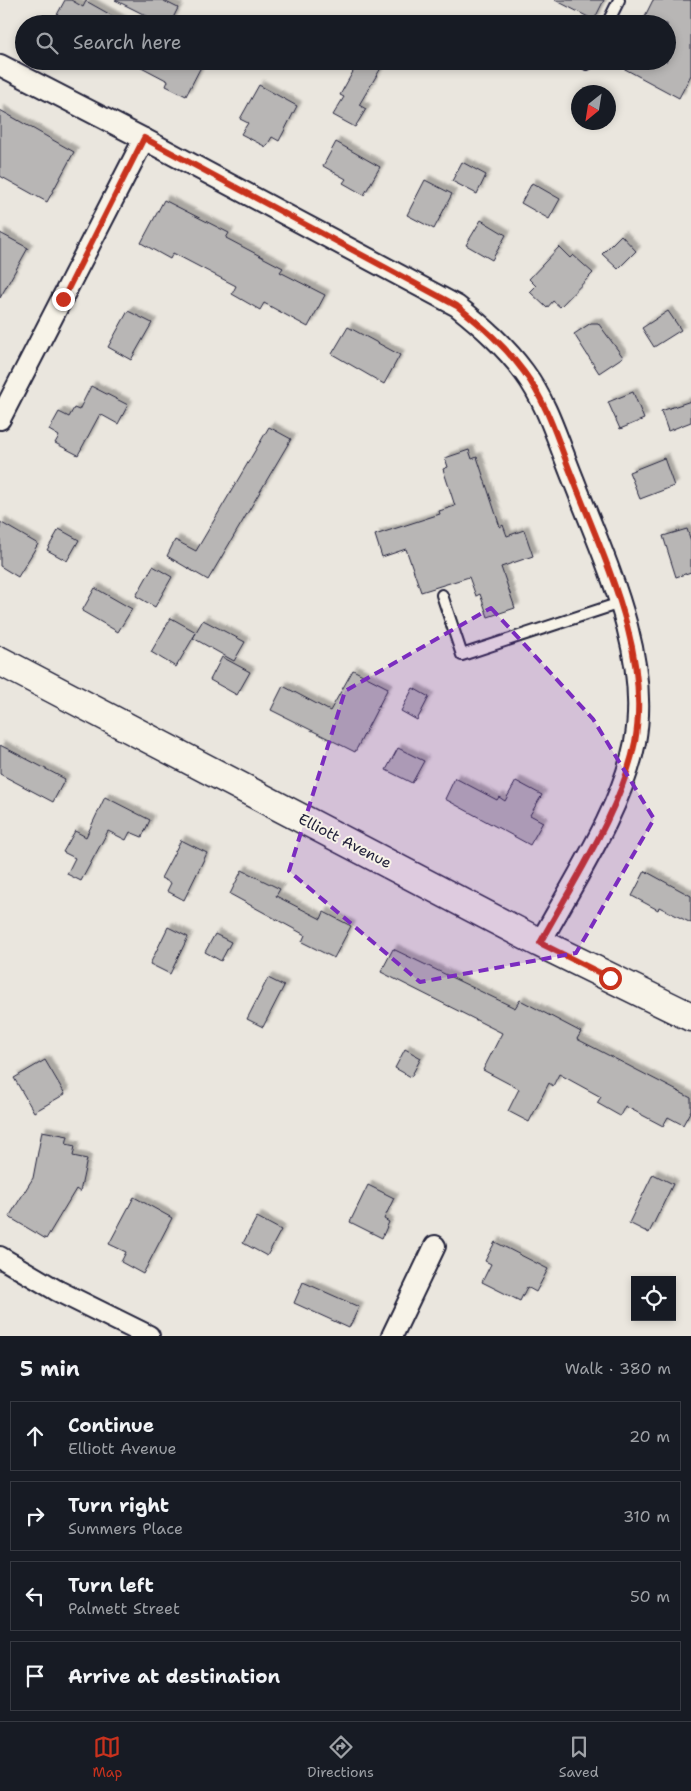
<!DOCTYPE html>
<meta charset="utf-8">
<style>
:root{--surface:#171b24;--page:#20242c;--text:#f1f3f6;--muted:#9ea1a6;--line:#363941;--accent:#c8321e}
body{margin:0;font-family:"Shantell Sans",sans-serif;background:var(--page);color:var(--text)}
.controls{position:absolute;right:15px;bottom:15px;display:grid;overflow:hidden;border-radius:0px;box-shadow:0 2px 8px #0003}
.controls button{width:45px;height:45px;display:grid;place-items:center;padding:0;border:0;border-bottom:1px solid var(--line);background:var(--surface);color:var(--text);font:25px sans-serif}
.compass{position:absolute;left:571px;top:85px;width:45px;height:45px;border-radius:50%;background:var(--surface);box-shadow:0 2px 8px #0003;rotate:210deg}
.stop{position:absolute;width:15px;height:15px;margin:-11px;border:4px solid #c8321e;border-radius:50%;background:#fff}
.stop.end{background:#c8321e;border-color:#fff;box-shadow:0 1px 5px #0008}
.list{margin:0;padding:0;list-style:none}
h2{display:flex;justify-content:space-between;align-items:center;height:65px;margin:0;padding:0 20px;font-size:21px}
h2 small{font-size:16px;font-weight:400;color:var(--muted)}
.list li{display:grid;grid-template-columns:32px 1fr auto;gap:15px;align-items:center;box-sizing:border-box;height:70px;margin:0 10px 10px;padding:0 10px;border:1px solid var(--line);border-radius:0px}
.list b{display:block;font-size:19px;white-space:nowrap}
.list p{margin:0;font-size:16px;white-space:nowrap;color:var(--muted)}
.list em{font-size:16px;font-style:normal;color:var(--muted)}
.icon{flex:none;width:28px;height:28px;fill:none;stroke:currentColor;stroke-width:2;stroke-linecap:round;stroke-linejoin:round}
.map{position:relative;flex:none;width:691px;height:1336px;overflow:hidden}
.search{position:absolute;background:var(--surface);box-shadow:0 2px 8px #0003;left:15px;right:15px;top:15px;height:55px;display:flex;align-items:center;gap:12px;box-sizing:border-box;padding:0 18px;border-radius:28px;color:var(--muted);font-size:19px}
.sheet{height:385px;background:var(--surface)}
nav{display:flex;justify-content:space-around;align-items:center;box-sizing:border-box;height:70px;border-top:1px solid var(--line);background:var(--surface);font-size:14px;color:var(--muted)}
nav a{display:grid;justify-items:center;gap:2px}
nav .on{color:var(--accent)}
.map>svg:first-child{display:block}
.building{fill:#b8b6b5;stroke:#22223b;filter:url(#shadow)}
.lines{fill:none;stroke-linecap:round;stroke-linejoin:round}
.lane-casing{stroke:#22223b;stroke-width:14}
.street-casing{stroke:#22223b;stroke-width:24}
.secondary-casing{stroke:#22223b;stroke-width:31}
.lane{stroke:#f7f3e8;stroke-width:10}
.street{stroke:#f7f3e8;stroke-width:20}
.secondary{stroke:#f7f3e8;stroke-width:28}
.route{stroke:#c8321e;stroke-width:6}
.marked{fill:#7b2cbf;fill-opacity:0.2;stroke:#7b2cbf;stroke-width:4;stroke-dasharray:10 6;stroke-linejoin:round}
.labels{text-anchor:middle;dominant-baseline:central;stroke-width:4;stroke-linejoin:round;paint-order:stroke}
.street-label{font-size:15px;fill:#22223b;stroke:#f7f3e8}
</style>
<div class="map">
<svg width="691" height="1336" viewBox="0 0 691 1336">
<defs>
<filter id="shadow"><feDropShadow dx="4.5" dy="-4.5" stdDeviation="1" flood-color="#0004"/></filter>
</defs>
<rect width="100%" height="100%" fill="#eae6de"/>
<filter id="ink" filterUnits="userSpaceOnUse"><feTurbulence type="fractalNoise" baseFrequency=".02" numOctaves="2"/><feDisplacementMap in="SourceGraphic" scale="10" xChannelSelector="R" yChannelSelector="G"/><feConvolveMatrix kernelMatrix="1 2 1 2 8 2 1 2 1" color-interpolation-filters="sRGB"/></filter>
<g filter="url(#ink)">
<g class="building">
<polygon points="65,0 71,0 83,7 86,1 127,24 52,24"/>
<polygon points="115,0 162,0 178,8 170,24 163,24"/>
<polygon points="555,0 604,0 594,20"/>
<polygon points="653,0 691,0 691,75 679,98 610,61 667,61 667,24 641,24"/>
<polygon points="130,61 204,61 186,96 166,86 168,81"/>
<polygon points="359,61 369,61 381,68 359,105 366,109 355,127 333,115 344,97 340,95"/>
<polygon points="259,85 297,106 279,141 272,137 266,147 241,134 248,123 240,119"/>
<polygon points="0,110 74,152 47,202 0,176"/>
<polygon points="336,142 380,167 364,195 343,183 346,179 323,166"/>
<polygon points="462,162 486,175 477,194 452,181"/>
<polygon points="425,180 452,194 434,229 407,215"/>
<polygon points="532,183 560,199 549,219 521,203"/>
<polygon points="164,200 229,233 226,238 283,268 280,272 325,295 308,327 264,303 260,310 232,294 236,286 173,253 170,259 141,243"/>
<polygon points="481,220 506,235 492,260 466,245"/>
<polygon points="0,233 28,248 0,298"/>
<polygon points="621,235 636,251 618,269 602,254"/>
<polygon points="559,247 570,258 573,255 593,273 560,307 553,301 547,308 530,292 536,286 529,279"/>
<polygon points="128,311 152,323 131,360 108,347"/>
<polygon points="668,311 681,330 654,347 642,328"/>
<polygon points="591,323 598,323 623,357 599,373 574,334"/>
<polygon points="348,327 400,355 384,384 332,354"/>
<polygon points="91,386 128,405 118,424 100,414 78,455 55,443 59,436 49,430 59,412 69,417 74,408 79,410"/>
<polygon points="633,392 644,419 620,429 608,402"/>
<polygon points="691,401 691,422 668,431 661,411"/>
<polygon points="269,427 291,439 208,580 167,556 175,540 196,551"/>
<polygon points="469,450 472,459 477,457 500,527 503,525 507,536 524,530 533,556 501,567 515,608 488,617 480,594 476,596 469,577 421,592 406,549 382,557 375,535 440,514 439,511 455,506 443,469 448,467 445,458"/>
<polygon points="664,458 674,486 640,499 629,472"/>
<polygon points="0,522 38,544 18,577 0,566"/>
<polygon points="59,529 79,540 67,561 47,550"/>
<polygon points="687,529 691,541 691,572 676,577 663,536"/>
<polygon points="153,566 172,577 155,607 136,596"/>
<polygon points="95,588 132,609 118,632 82,611"/>
<polygon points="171,618 196,632 203,620 245,642 234,661 193,638 196,633 176,667 151,652"/>
<polygon points="222,657 250,672 237,695 210,680"/>
<polygon points="353,670 388,688 355,752 271,710 283,686 330,711"/>
<polygon points="413,688 429,697 417,720 401,711"/>
<polygon points="0,745 65,779 53,802 0,774"/>
<polygon points="398,748 424,761 412,783 386,770"/>
<polygon points="455,778 497,800 499,797 505,801 516,781 542,795 530,815 543,822 530,845 445,799"/>
<polygon points="105,797 150,820 142,837 130,832 126,840 108,831 81,881 67,874 75,858 63,852 75,831 86,837"/>
<polygon points="181,840 207,853 184,900 167,891 171,883 161,878"/>
<polygon points="242,870 280,889 276,896 321,919 324,912 351,926 334,958 302,942 305,935 230,894"/>
<polygon points="645,871 691,896 691,923 659,907 658,910 632,896"/>
<polygon points="168,927 188,937 170,974 150,964"/>
<polygon points="215,934 231,942 221,961 205,952"/>
<polygon points="393,949 515,1008 520,1000 581,1032 577,1039 691,1098 691,1110 683,1125 668,1117 663,1126 625,1106 620,1116 597,1103 601,1097 559,1074 553,1086 549,1083 529,1122 508,1111 519,1089 483,1070 502,1033 381,972"/>
<polygon points="268,978 284,986 263,1027 247,1019"/>
<polygon points="405,1049 421,1058 411,1077 395,1068"/>
<polygon points="45,1060 65,1094 34,1112 14,1078"/>
<polygon points="42,1131 68,1136 66,1144 75,1146 73,1156 87,1159 80,1192 76,1189 46,1239 9,1217 33,1178"/>
<polygon points="653,1174 673,1184 649,1233 629,1223"/>
<polygon points="368,1185 394,1198 384,1219 389,1222 382,1238 350,1222"/>
<polygon points="134,1197 172,1218 143,1274 121,1262 126,1252 109,1244"/>
<polygon points="257,1217 281,1230 267,1256 243,1243"/>
<polygon points="495,1242 548,1269 536,1292 527,1287 520,1301 482,1282 491,1264 485,1261"/>
<polygon points="303,1282 359,1307 349,1328 294,1303"/>
</g>
<g class="lines">
<g class="lane-casing">
<g id="lane">
<polyline points="607,24 619,0"/>
<polyline points="587,64 588,61"/>
<polyline points="442,595 462,655 620,603"/>
</g>
</g>
<g class="street-casing">
<g id="street">
<path d="M0,65L144,139L457,306C482,326 505,346 524,372C548,404 559,445 574,481C605,561 651,655 635,742C622,809 573,882 540,943"/>
<polyline points="0,419 144,139"/>
<polyline points="0,1257 56,1290 149,1336"/>
<polyline points="392,1336 435,1246"/>
</g>
</g>
<g class="secondary-casing">
<polyline id="secondary" points="0,661 540,943 691,1017"/>
</g>
<use href="#lane" class="lane"/>
<use href="#street" class="street"/>
<use href="#secondary" class="secondary"/>
</g>
</g>
<g class="lines" filter="url(#ink)">
<path class="route" d="M63,299L144,138L457,306C482,326 505,346 524,372C548,404 559,445 574,481C605,561 651,654 635,742C622,809 573,882 540,943L610,978"/>
</g>
<path class="marked" d="M491,608L593,719L654,819L576,953L420,982L289,871L345,691Z"/>
<g class="labels">
<g class="street-label">
<text transform="translate(345 841) rotate(27)">Elliott Avenue</text>
</g>
</g>
</svg>
<div class="controls">
<button><svg class="icon" aria-label="locate" viewBox="0 0 24 24"><circle cx="12" cy="12" r="6"/><path d="M12 2v4M12 18v4M2 12h4M18 12h4"/></svg></button>
</div>
<svg class="compass" viewBox="-18 -18 36 36"><path d="M0-13l5 13h-10z" fill="#e53935"/><path d="M0 13l5-13h-10z" fill="#9ea1a6"/></svg>
<div class="stop" style="left:610px;top:978px"></div>
<div class="stop end" style="left:63px;top:299px"></div>
<div class="search"><svg class="icon" aria-label="search" viewBox="0 0 24 24"><circle cx="10" cy="10" r="6"/><path d="M15 15l6 6"/></svg>Search here</div>
</div>
<section class="sheet">
<h2>5 min<small>Walk · 380 m</small></h2>
<ul class="list">
<li><svg class="icon" aria-label="ahead" viewBox="0 0 24 24"><path d="M12 20V5M6 11l6-6 6 6"/></svg><div><b>Continue</b><p>Elliott Avenue</p></div><em>20 m</em></li>
<li><svg class="icon" aria-label="right" viewBox="0 0 24 24"><path d="M7 20v-9h11M14 6l5 5-5 5"/></svg><div><b>Turn right</b><p>Summers Place</p></div><em>310 m</em></li>
<li><svg class="icon" aria-label="left" viewBox="0 0 24 24"><path d="M17 20v-9H6M10 6l-5 5 5 5"/></svg><div><b>Turn left</b><p>Palmett Street</p></div><em>50 m</em></li>
<li><svg class="icon" aria-label="arrive" viewBox="0 0 24 24"><path d="M6 21V4h12l-3 4 3 4H6"/></svg><div><b>Arrive at destination</b></div></li>
</ul>
</section>
<nav>
<a class="on"><svg class="icon" aria-label="map" viewBox="0 0 24 24"><path d="M3 6l6-2 6 2 6-2v14l-6 2-6-2-6 2zM9 4v14M15 6v14"/></svg>Map</a>
<a><svg class="icon" aria-label="directions" viewBox="0 0 24 24"><path d="M12 3l9 9-9 9-9-9zM9 14v-3h6M13 9l2 2-2 2"/></svg>Directions</a>
<a><svg class="icon" aria-label="saved" viewBox="0 0 24 24"><path d="M7 4h10v16l-5-4-5 4z"/></svg>Saved</a>
</nav>
